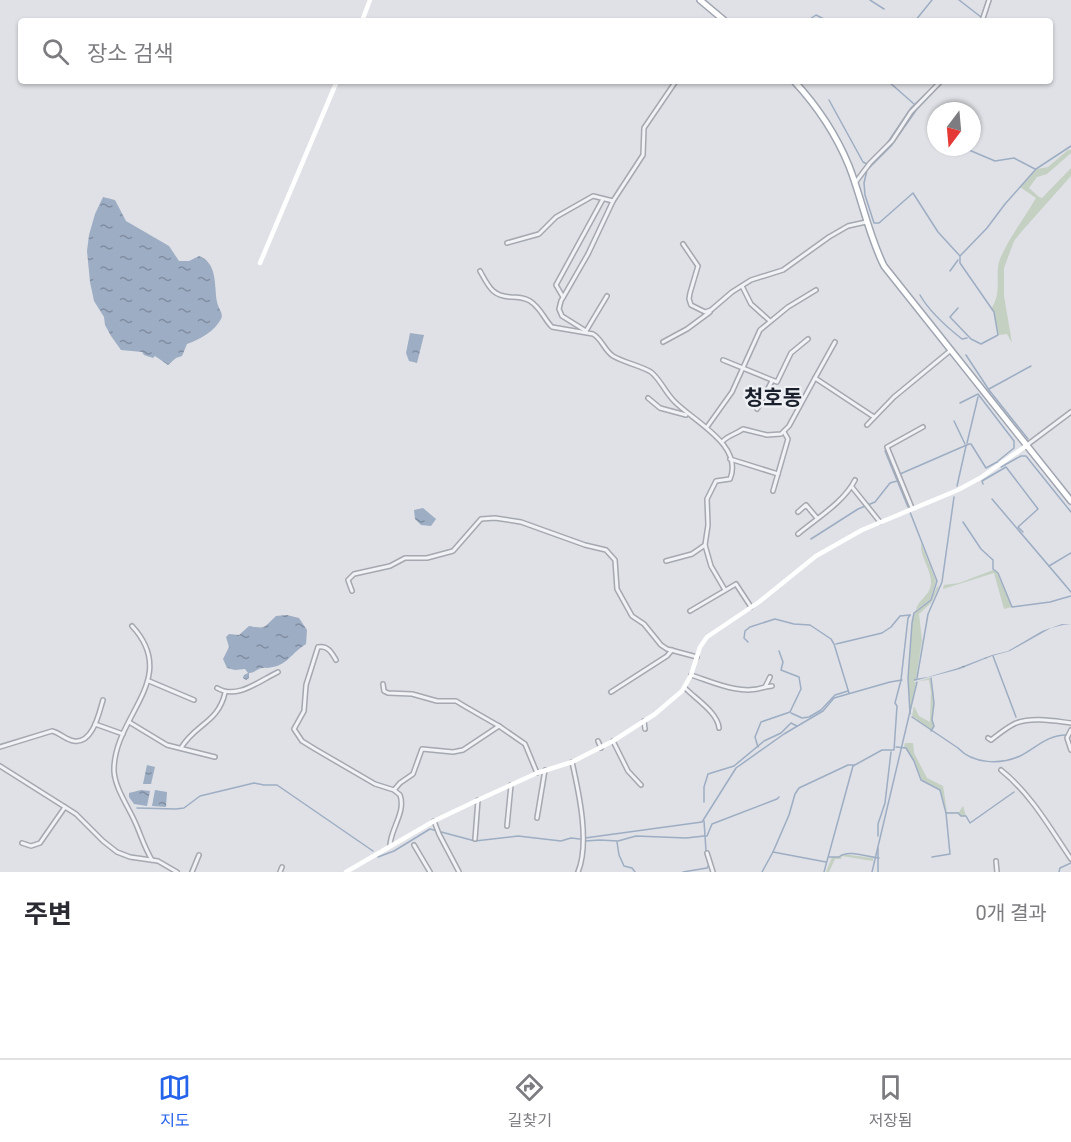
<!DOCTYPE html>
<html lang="ko">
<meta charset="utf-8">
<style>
:root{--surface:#fff;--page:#f7f7f7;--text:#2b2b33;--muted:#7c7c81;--line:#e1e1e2;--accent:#2563eb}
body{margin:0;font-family:Roboto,"Noto Sans KR",sans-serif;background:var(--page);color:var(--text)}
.compass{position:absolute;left:927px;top:102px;width:54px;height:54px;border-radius:50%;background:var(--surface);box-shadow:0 2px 4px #0004;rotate:196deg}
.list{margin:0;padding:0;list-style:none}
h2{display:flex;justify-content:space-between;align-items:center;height:78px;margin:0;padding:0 24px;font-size:26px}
h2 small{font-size:20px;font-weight:400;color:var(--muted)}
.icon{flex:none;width:33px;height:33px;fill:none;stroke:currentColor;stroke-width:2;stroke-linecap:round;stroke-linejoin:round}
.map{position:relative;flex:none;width:1071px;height:872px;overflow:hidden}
.search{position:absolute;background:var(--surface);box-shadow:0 2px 4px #0004;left:18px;right:18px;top:18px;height:66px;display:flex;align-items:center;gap:15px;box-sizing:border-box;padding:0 21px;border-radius:6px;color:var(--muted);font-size:22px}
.sheet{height:186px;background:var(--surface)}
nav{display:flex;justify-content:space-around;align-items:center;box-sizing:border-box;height:84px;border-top:2px solid var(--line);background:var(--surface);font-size:16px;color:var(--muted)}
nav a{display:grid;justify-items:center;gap:3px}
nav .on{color:var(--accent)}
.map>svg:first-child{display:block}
.green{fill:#c4d0c1}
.water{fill:url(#water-ripples)}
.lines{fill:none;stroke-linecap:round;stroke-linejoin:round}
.stream{stroke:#9dadc3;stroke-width:1.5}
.street-casing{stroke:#a5a8b0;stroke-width:6}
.primary-casing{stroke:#9fa5b1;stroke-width:8}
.street{stroke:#f1f2f5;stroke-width:3}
.secondary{stroke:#fff;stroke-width:4.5}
.primary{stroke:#fff;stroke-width:5}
.labels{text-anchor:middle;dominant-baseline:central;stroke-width:4.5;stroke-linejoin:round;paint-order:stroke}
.quarter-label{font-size:21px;font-weight:bold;fill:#1b202d;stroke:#eef0f4}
</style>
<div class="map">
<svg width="1071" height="872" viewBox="0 0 1071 872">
<defs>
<pattern id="water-ripples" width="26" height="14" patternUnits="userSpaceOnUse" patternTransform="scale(1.5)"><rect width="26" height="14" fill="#9dadc3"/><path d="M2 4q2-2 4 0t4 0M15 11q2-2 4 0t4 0" fill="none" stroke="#808da0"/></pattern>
</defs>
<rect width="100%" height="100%" fill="#dfe1e6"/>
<g class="green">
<path d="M1068,150H1071V153L1047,174L1037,177L1029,188L1039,197L1042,198L1071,168V176L1022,231L1014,241L1004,268V296L1012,343L1007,334L999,335L994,312L991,309C1003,292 994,274 1000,259C1009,237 1024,219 1036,198L1020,187L1037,169L1048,167Z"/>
<path d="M921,543L936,581L930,600L916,610C918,599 932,595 931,581C930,567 920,557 921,543Z"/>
<polygon points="993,570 997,573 1012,607 1004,609 994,573 943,589 944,585 959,583"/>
<polygon points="939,586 931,603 919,614 922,640 916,679 914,679 914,682 916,682 910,712 908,677 912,623 915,612 931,600 937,587"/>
<polygon points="930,678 934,697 932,720 934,725 931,730 912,716 914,706 919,716 930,722 931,692 929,680 918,681"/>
<polygon points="905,743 913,743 914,753 927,778 943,786 947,812 959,812 963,806 966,816 962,816 958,813 947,813 940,789 922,780 914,760 904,747"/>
<polygon points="842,854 873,858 873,861 842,856 841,859 835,859 829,872 826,872 832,857 840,857"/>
</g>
<g class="water">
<path d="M103,197L115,200L126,221L169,246L179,261H189L199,256C218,263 214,286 217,302C218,308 224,314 221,319C215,331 199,340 187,344L182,356L176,358L168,365L155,356L153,358L144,355L142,352L121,350L111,336L105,325L104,317L94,301L90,282L87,251L89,235L95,214Z"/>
<polygon points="410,333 424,335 417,363 409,361 406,353"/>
<polygon points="423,508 436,519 431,526 421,525 415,519 414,510"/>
<path d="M287,615L299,618L307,630L306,644C287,656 288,668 262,668C256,669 255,673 249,673V678L246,680L243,678L244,675L248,673L245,669L235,670L227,668L223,659L229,647L226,637L229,634L239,635L249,626C267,629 263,628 276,616Z"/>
<polygon points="1062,624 1071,625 1063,625 1051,628 1010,651 992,656 960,669 914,681 914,679 928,677 958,668 992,655 1008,651 1042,631"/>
<polygon points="147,765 155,767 151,784 143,784"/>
<polygon points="141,790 150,791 147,806 134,804 129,797 129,793"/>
<polygon points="155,790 167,792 166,807 152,806"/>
</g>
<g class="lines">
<g class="stream">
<polyline points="870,0 884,9"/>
<polyline points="959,0 981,17"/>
<polyline points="807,21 816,15 828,21"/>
<polyline points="915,21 932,0"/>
<polyline points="980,21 987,0"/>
<polyline points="984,21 991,0"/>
<polyline points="888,81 914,104"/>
<polyline points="944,81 917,109 891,146 867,170 864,183 865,195 874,223 879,223 913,193 938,232 960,256 987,228 1005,204 1036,169 1071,146"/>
<polyline points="829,100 863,162 867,164 870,161"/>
<polyline points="886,145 911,108 938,82"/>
<polyline points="969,150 995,161 1014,158 1035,169"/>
<polyline points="950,271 958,260"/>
<path d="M920,295C929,311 948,328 962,339L967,338"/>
<polyline points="958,308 950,317 971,339 981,344 998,335 994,312 960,263 960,257"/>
<polyline points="966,355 989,390 1028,439"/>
<polyline points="989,389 1031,366"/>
<polyline points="960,403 978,394 1014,441 1014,448 998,461"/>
<polyline points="954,421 965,444"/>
<polyline points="967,443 978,397"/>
<polyline points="885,451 908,507"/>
<polyline points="1001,467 1021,456 1026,456 1071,512"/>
<polyline points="900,474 969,444 971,444 986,468 997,462 998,463"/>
<polyline points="983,484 982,481 1006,467 1038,509 1018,527 1023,532"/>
<polyline points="957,486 966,446"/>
<polyline points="992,499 1071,592"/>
<polyline points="963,522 981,549 993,560 993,569 998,573 1012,607 1050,602 1071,596"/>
<polyline points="811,539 858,509 875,502 890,483 897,481"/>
<polyline points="1049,566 1071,553"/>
<polyline points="748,642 744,638 745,631 750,627 775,619 794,624 810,625 831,639 834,644 849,693"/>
<polyline points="836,644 882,633 891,627 900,616 910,615"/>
<polyline points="993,656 1016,717"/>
<polyline points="917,678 928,614 942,582 954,497"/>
<polyline points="931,678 934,703 932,720 934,726 931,731"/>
<polyline points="791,713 802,718 809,717 821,710 835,695 848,691"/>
<polyline points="910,714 908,678 912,623 914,613 931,600 937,581 910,512"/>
<path d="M912,717L958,748C973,764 1000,765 1020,756C1036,748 1047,735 1066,735"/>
<polyline points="758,747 755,737 761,722 790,712 801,689 799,677 781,670 783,662 779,651"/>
<polyline points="896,747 906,748 914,761 921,780 940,790 946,813 958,813 961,816 966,816 970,823 1014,792"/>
<polyline points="704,802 704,787 708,774 734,766 764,741 781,733 791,723 797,726"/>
<polyline points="137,808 176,809 184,808 200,796 254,783 264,785 277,785 373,851"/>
<polyline points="704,821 706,851"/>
<polyline points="878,836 878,824 885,803 891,752"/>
<polyline points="585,838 702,822 736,768 784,734 823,711 834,698 890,682 902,680"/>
<polyline points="585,841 600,840 618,841 636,836 686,838 704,836 707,836 712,824 777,799 779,797"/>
<polyline points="617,842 619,855 624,866 632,868 635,872"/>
<polyline points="773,852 789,815 795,794 799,788 848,765 854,765"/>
<polyline points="378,857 394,851 430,829 475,841 518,836 561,841 571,838 580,839"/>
<path d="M829,857H839C848,849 867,857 879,858"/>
<polyline points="932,857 950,854 946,813"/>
<polyline points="683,872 707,868 709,865"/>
<polyline points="762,872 773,852 826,862"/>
<polyline points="824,872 853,766 882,750 894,750 897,706 895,703 901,680 908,618 910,615"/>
<polyline points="872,872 917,682"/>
<polyline points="878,872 878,848"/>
<polyline points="1059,872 1060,868 1071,863"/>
</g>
<g class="street-casing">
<g id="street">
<polyline points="982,21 989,0"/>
<polyline points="855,183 870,163 892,141 911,112 941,81"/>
<polyline points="507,243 539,234 556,217 593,196 613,201 643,155 644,128 676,81"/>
<polyline points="683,244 698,266 690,293 689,299 691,305 705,312 711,310 732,292 751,280 783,270 829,237 848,226 866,222"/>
<path d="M480,271C489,287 492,296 511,297C518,297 525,298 530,301C541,308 544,319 552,327L593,334C602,339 604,350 613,356C625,363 639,365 651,372C660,379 665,392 674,401C693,421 744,445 730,479L716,481L707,499L708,525L705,545L711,566L725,590"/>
<polyline points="742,286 751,304 770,321"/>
<polyline points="607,296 586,331 562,316 559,309 561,301 588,254 613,201"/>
<polyline points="563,297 556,285 603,199"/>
<polyline points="663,342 687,329 710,312"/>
<polyline points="723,360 777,382 791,353 808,339"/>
<polyline points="815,378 835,342"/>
<polyline points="648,398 660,408 686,415"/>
<polyline points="757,409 772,381"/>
<polyline points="867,425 894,397 951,350"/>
<polyline points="707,427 732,392 760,330 788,307 816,290"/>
<path d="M723,441C729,435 736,434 743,429L767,435L781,434L789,426L815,378L874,417"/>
<polyline points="1027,445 1071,412"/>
<polyline points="730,459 778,474"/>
<polyline points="852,487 880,522"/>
<polyline points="773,491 788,439 784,432"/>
<polyline points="912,508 887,447 923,427"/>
<polyline points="798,512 806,505 817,518"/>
<path d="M798,534C817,518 844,502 855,480"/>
<polyline points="666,561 692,554 705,545"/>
<polyline points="352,591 348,580 354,574 390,566 405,558 427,558 453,551 481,519 495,518 521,522 585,545 606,550 615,560 617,589 632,616 644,624 661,645 667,649 697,657"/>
<polyline points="690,611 736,584 751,607"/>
<path d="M132,626C181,679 113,716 114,771C115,788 128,806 135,822C141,835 144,847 152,860"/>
<path d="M336,660C332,653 328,645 318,647L306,685L304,711L294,729L302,741L315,749L375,784L394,790L400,795C406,812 391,828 390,845"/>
<path d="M691,675C713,682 741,696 765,687L770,677"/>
<polyline points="149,681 194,700"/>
<polyline points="383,684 384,691 388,693 412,694 437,701 456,701 466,707 499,726 525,744 537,773"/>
<polyline points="765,687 772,686"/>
<path d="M217,688C237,700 259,681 278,672"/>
<path d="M685,688C696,699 718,713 719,728"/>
<polyline points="611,692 667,656 672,650"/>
<polyline points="644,721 645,729"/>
<polyline points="129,722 167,745 215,757"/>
<polyline points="95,724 123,734"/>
<polyline points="1071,730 1067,738 1071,750"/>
<path d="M988,738L991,740C999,734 1007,727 1016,723C1033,717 1054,721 1071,723"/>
<polyline points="598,741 601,748"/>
<polyline points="613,741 628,771 641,785"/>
<path d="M0,747L52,731C60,733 66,740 74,741C93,744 99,713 103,700"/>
<path d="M181,748C195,724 218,723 225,693"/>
<path d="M572,762C579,793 590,843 578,872"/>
<polyline points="0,766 76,814 103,841 117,852 130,857 158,861 177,872"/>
<path d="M1001,770C1031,794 1050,828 1071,859"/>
<polyline points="394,790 400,783 413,774 422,749 453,752 463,750 499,726"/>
<polyline points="537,818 545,770"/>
<polyline points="434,821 439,834 459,872"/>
<polyline points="507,826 511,785"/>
<polyline points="475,839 478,800"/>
<polyline points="22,843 31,846 40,843 65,807"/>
<polyline points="414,845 430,872"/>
<polyline points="707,853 713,872"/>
<polyline points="996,861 997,872"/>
<polyline points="192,872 199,855"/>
<polyline points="280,872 282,867"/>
</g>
</g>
<g class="primary-casing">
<g id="primary">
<polyline points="700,0 725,21"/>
<path d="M794,81C817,106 836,134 849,166C862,199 868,234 884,266L1071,501"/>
</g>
</g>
<use href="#street" class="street"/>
<g class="secondary">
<polyline points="362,21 370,0"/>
<polyline points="260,263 337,81"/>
<polyline points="346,872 434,821 478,800 537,773 572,762 613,741 655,714 682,691 691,675 700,647 707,637 759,602 816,556 862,530 958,490 980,478 1026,446"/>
</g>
<use href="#primary" class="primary"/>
</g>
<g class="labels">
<g class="quarter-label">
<text x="773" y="398">청호동</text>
</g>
</g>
</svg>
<svg class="compass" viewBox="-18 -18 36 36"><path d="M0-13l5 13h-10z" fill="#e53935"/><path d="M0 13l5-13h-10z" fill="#7c7c81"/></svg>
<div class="search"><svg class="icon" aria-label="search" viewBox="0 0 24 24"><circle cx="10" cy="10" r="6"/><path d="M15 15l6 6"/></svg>장소 검색</div>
</div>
<section class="sheet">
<h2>주변<small>0개 결과</small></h2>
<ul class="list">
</ul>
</section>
<nav>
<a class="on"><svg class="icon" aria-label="map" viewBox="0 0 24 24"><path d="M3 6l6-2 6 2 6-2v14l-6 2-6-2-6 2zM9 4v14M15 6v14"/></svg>지도</a>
<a><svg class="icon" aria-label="directions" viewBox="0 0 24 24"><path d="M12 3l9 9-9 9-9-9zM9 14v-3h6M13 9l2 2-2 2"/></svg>길찾기</a>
<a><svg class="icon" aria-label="saved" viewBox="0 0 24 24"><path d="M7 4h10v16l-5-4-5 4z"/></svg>저장됨</a>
</nav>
